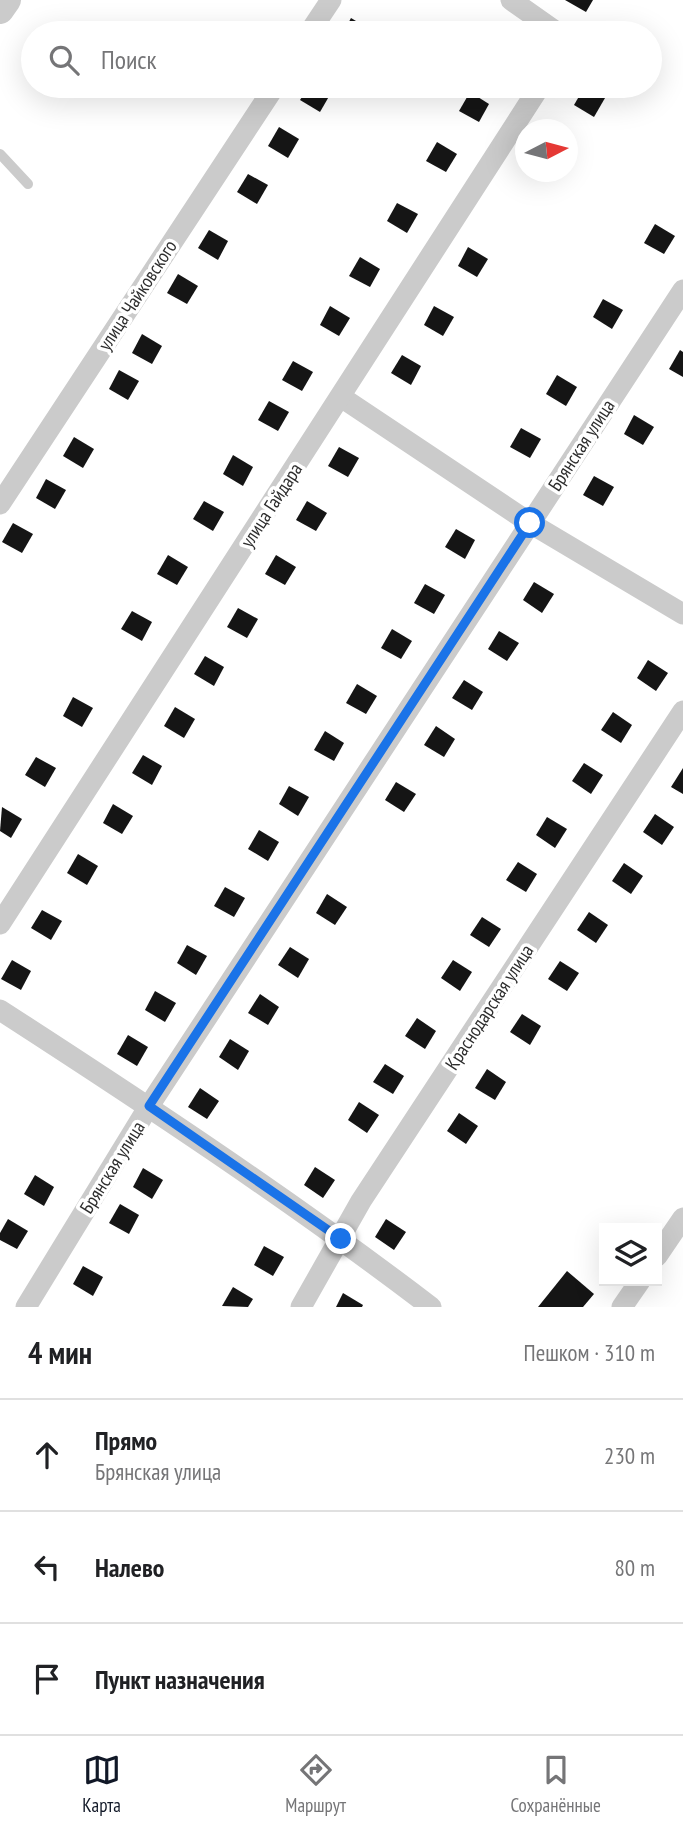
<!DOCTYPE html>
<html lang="ru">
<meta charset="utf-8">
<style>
:root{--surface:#fff;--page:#f2f2f2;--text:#202124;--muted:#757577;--line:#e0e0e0;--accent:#111827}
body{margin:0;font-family:"PT Sans Narrow",sans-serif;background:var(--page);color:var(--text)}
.controls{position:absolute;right:21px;bottom:21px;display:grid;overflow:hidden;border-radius:0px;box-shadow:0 7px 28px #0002}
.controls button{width:63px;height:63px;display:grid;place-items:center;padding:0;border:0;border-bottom:2px solid var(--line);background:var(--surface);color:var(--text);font:35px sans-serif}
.compass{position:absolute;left:515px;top:119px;width:63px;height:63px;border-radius:50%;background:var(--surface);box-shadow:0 7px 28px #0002;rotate:84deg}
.stop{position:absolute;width:21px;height:21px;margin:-16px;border:5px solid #1a73e8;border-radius:50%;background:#fff}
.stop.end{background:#1a73e8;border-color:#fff;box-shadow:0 2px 7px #0008}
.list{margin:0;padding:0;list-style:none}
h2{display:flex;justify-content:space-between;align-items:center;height:91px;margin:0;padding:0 28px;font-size:30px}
h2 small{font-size:23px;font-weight:400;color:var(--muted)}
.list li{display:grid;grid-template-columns:46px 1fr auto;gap:21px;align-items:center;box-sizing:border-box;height:112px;padding:0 28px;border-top:2px solid var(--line)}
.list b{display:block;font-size:26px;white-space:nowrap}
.list p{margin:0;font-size:23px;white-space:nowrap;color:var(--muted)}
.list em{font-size:23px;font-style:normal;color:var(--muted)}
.icon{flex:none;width:38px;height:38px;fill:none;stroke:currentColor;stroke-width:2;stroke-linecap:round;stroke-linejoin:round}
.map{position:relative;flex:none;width:683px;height:1307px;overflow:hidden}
.search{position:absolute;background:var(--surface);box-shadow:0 7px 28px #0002;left:21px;right:21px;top:21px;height:77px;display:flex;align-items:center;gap:18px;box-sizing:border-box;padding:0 24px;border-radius:38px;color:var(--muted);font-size:26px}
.sheet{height:427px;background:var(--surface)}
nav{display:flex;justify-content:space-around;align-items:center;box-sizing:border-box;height:98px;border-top:2px solid var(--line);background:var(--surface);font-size:19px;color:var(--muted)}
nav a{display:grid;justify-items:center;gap:4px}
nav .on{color:var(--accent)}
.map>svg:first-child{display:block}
.building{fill:#151515}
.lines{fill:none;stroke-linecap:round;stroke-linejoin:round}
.service{stroke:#cbcbcb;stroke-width:10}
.minor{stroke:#cbcbcb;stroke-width:21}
.tertiary{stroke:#cbcbcb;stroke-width:28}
.route{stroke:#1a73e8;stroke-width:9}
.labels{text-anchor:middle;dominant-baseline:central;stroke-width:7;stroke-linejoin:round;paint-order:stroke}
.street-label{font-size:19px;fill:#2e2e2e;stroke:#fff}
</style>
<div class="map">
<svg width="683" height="1307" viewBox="0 0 683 1307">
<rect width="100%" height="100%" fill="#fff"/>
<g class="building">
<polygon points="565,0 593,0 586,12"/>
<polygon points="351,18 371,30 369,33 343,33"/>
<polygon points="243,22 262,33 237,33"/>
<polygon points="309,86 318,86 331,93 320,112 300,100"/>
<polygon points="585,86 605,98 594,117 574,105"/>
<polygon points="470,92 489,104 479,122 459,111"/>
<polygon points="279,127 299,139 288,158 268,146"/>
<polygon points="437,142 457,154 446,172 426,161"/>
<polygon points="248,174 268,185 257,204 237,192"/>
<polygon points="397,203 418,214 407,233 387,221"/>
<polygon points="655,224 675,236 664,254 644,243"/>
<polygon points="209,230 228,241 218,260 198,248"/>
<polygon points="468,247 488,259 477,277 458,266"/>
<polygon points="360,257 380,269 370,287 349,276"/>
<polygon points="178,274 198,286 187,304 167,293"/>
<polygon points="603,299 623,310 612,329 593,317"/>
<polygon points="330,306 350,318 339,336 320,325"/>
<polygon points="434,306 454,317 443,336 424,325"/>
<polygon points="142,334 162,346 152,364 132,353"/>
<polygon points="680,350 683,352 683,377 669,369"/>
<polygon points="402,355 421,366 411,385 391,373"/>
<polygon points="293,361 313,372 302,391 282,380"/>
<polygon points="119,370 139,381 128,400 109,389"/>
<polygon points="557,375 577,387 566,406 546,394"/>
<polygon points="269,401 289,412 278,431 258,420"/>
<polygon points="634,415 654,427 643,445 624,434"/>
<polygon points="521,428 541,439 530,458 510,447"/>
<polygon points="74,437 94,449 83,468 63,456"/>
<polygon points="339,447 359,458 348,477 328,466"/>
<polygon points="233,455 253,467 243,486 223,474"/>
<polygon points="594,476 614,487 603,506 583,495"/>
<polygon points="46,479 66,490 55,509 36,498"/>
<polygon points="204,501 224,512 213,531 193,519"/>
<polygon points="307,501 327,513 316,531 296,520"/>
<polygon points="13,523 33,534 22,553 2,542"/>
<polygon points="456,529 475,540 465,559 445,547"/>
<polygon points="168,555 188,567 177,585 157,574"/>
<polygon points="276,555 296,567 285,585 265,574"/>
<polygon points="534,582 554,594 542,613 523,600"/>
<polygon points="425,584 445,595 434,614 414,603"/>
<polygon points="238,608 258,619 247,638 227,627"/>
<polygon points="132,611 152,622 142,641 121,629"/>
<polygon points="392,629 412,641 401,659 381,648"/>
<polygon points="499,631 519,643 507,661 488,649"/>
<polygon points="205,656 224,667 214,686 194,674"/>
<polygon points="648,660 668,673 656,691 637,678"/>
<polygon points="464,680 483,692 472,710 452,698"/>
<polygon points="357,684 377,696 366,714 346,703"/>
<polygon points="73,697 93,708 82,727 63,716"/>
<polygon points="175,707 195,719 184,738 164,726"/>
<polygon points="613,712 632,725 621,743 601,730"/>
<polygon points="436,726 455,739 444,757 424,745"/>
<polygon points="325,731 344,743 334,761 314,750"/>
<polygon points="143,755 162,766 152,785 132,773"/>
<polygon points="36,757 56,768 45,787 25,775"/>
<polygon points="584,763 603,775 591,794 572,781"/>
<polygon points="683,768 683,794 671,787"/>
<polygon points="396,782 416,794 404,812 385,800"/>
<polygon points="289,786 309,797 298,816 279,804"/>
<polygon points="113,804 133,816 122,834 103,823"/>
<polygon points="2,807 22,819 11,838 0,831"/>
<polygon points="655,814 674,827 662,845 643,832"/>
<polygon points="547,817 567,829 555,848 536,835"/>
<polygon points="259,830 279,842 268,861 248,849"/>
<polygon points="78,854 98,866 87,885 67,873"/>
<polygon points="518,862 537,874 526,892 506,880"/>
<polygon points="624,863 643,876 631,894 612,881"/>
<polygon points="225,887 245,898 234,917 214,906"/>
<polygon points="327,894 347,907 335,925 316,913"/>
<polygon points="42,910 62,921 51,940 31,928"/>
<polygon points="589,912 608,925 596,943 577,930"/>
<polygon points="482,917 501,929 489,947 470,935"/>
<polygon points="187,945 207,956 196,975 177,963"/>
<polygon points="290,947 309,959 298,978 278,965"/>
<polygon points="12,960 31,971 21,990 1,979"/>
<polygon points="453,960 472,972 460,991 441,978"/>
<polygon points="560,961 579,973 567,991 548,979"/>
<polygon points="155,991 176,1003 165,1022 145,1010"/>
<polygon points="260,994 279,1007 268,1025 248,1013"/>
<polygon points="522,1014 541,1026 530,1045 510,1032"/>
<polygon points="417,1018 436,1031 425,1049 405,1036"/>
<polygon points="128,1035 148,1047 137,1066 117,1054"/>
<polygon points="230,1039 249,1051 238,1070 219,1057"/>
<polygon points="385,1064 404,1076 393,1094 373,1082"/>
<polygon points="487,1069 506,1082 495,1100 475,1088"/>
<polygon points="200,1088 219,1101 207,1119 188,1107"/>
<polygon points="359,1102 379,1115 367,1133 348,1120"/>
<polygon points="459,1113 478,1126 466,1144 447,1131"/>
<polygon points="315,1167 335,1180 323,1198 304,1185"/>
<polygon points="143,1168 163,1180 152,1199 133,1187"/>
<polygon points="35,1175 54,1187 44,1206 24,1194"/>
<polygon points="120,1204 139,1215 129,1234 109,1223"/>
<polygon points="8,1219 28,1231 17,1249 0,1240 0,1233"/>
<polygon points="386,1219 406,1232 394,1250 375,1237"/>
<polygon points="264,1246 284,1257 273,1276 254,1265"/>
<polygon points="83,1266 103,1277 93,1296 73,1284"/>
<polygon points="567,1271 594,1294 583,1307 538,1307"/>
<polygon points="233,1287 253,1299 248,1307 222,1306"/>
<polygon points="343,1293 363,1305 362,1307 336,1307"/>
</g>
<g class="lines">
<polyline class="service" points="0,154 28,184"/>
<g class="minor">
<polyline points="511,0 558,33"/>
<polyline points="309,33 331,0"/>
<polyline points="341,397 530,523 683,614"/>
<polyline points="0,504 275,86"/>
<polyline points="0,924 540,86"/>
<path d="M0,1010C147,1105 292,1201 431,1307"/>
<polyline points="657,1256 683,1218"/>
<polyline points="26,1307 149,1106 683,290"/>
<polyline points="301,1307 361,1201 683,711"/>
<polyline points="622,1307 640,1281"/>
</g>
<polyline class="tertiary" points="0,10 7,0"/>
</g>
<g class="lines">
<polyline class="route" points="341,1239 149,1106 530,523"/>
</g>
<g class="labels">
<g class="street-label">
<text transform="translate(137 295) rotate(-57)">улица Чайковского</text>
<text transform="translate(581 445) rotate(-57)">Брянская улица</text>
<text transform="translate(271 505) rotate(-57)">улица Гайдара</text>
<text transform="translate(489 1007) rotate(-57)">Краснодарская улица</text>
<text transform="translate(112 1167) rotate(-58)">Брянская улица</text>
</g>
</g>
</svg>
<div class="controls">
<button><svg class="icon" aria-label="layers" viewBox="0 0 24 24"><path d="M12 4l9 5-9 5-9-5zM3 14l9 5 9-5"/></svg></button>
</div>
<svg class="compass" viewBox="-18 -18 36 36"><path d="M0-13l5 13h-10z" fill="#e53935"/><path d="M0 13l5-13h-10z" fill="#757577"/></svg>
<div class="stop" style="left:530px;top:523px"></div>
<div class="stop end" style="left:341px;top:1239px"></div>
<div class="search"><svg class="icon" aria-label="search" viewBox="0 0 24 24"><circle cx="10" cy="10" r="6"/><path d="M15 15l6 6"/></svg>Поиск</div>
</div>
<section class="sheet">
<h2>4 мин<small>Пешком · 310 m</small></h2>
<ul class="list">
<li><svg class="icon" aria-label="ahead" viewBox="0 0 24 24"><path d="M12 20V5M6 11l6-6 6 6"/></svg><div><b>Прямо</b><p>Брянская улица</p></div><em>230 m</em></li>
<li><svg class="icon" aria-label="left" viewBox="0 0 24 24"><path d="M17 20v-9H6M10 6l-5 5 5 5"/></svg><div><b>Налево</b></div><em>80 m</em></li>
<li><svg class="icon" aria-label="arrive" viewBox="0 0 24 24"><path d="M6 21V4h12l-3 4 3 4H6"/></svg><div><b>Пункт назначения</b></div></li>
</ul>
</section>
<nav>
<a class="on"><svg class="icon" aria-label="map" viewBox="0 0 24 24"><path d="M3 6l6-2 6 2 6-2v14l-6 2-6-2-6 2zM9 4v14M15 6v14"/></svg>Карта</a>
<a><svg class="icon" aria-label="directions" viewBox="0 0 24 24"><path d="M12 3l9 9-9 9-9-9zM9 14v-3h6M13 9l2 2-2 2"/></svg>Маршрут</a>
<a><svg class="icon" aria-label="saved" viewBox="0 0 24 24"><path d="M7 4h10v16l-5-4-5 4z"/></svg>Сохранённые</a>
</nav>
